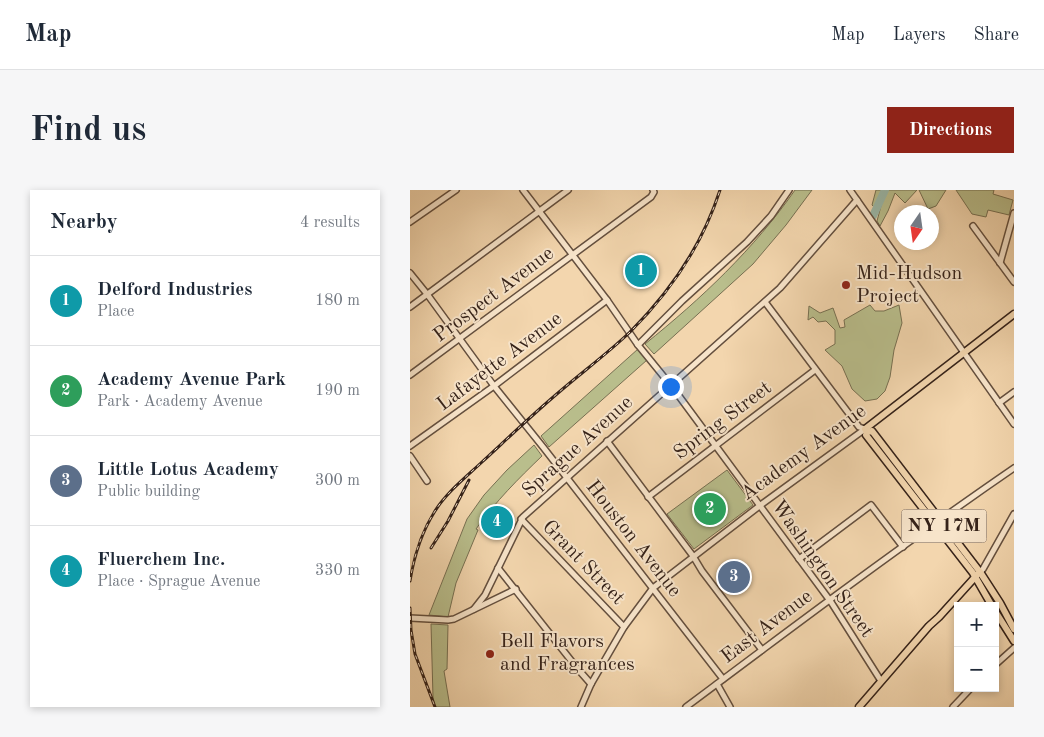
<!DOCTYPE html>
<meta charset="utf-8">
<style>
:root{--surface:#fff;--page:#f6f6f7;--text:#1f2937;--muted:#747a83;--line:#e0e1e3;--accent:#8f2418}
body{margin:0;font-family:"Old Standard TT",serif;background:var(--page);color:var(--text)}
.controls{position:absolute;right:15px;bottom:15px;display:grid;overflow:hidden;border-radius:0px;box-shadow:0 2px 8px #0003}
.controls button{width:45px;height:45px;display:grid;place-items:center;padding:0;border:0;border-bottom:1px solid var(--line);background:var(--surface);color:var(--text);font:25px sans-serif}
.compass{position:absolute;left:484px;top:15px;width:45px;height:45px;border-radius:50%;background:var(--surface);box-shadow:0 2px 8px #0003;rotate:193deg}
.you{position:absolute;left:260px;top:196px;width:18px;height:18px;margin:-12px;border:4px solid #fff;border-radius:50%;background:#1a73e8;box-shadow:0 0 0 8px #1a73e833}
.badge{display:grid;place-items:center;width:32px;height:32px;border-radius:50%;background:var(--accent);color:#fff;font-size:16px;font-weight:700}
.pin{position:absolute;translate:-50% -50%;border:2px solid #fff;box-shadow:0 1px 5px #0006}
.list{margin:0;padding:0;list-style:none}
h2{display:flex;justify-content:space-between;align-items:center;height:65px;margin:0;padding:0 20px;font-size:21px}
h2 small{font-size:16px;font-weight:400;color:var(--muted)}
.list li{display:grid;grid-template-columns:32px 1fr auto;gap:15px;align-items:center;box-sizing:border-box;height:90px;padding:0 20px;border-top:1px solid var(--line)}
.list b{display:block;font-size:19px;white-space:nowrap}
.list p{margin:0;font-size:16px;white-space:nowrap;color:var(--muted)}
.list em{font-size:16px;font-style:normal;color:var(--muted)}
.map{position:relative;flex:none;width:604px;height:517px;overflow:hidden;border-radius:0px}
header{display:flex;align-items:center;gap:30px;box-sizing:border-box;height:70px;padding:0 25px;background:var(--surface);border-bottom:1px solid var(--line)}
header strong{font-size:24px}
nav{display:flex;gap:28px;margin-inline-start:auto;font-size:18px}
.intro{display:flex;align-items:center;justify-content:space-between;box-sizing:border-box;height:120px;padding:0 30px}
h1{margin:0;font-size:35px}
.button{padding:12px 22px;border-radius:0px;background:var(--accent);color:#fff;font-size:18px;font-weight:700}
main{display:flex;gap:30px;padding:0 30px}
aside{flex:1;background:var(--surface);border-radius:0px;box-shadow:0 2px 8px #0003}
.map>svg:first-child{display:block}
.green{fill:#b9be8c;stroke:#777052}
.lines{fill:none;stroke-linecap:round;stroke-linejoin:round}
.river{stroke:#9bb9aa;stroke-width:8}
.minor-casing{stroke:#644f3e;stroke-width:8}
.major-casing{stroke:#352219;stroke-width:9}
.minor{stroke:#f7e4ca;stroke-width:5}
.major{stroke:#f3d6ae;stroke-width:6}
.rail-casing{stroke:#352219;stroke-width:3}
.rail{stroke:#f7e4ca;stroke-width:1;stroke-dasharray:4;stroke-linecap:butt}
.poi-dot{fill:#8f2418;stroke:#f7e4ca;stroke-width:2}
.labels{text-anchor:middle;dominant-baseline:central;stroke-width:4;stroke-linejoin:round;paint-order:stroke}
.shield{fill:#f7e4ca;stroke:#6f5c4e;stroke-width:1}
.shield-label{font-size:19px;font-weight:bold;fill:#352219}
.poi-label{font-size:20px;fill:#352219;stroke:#f7e4ca;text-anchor:start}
.street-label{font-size:20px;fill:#352219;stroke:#f7e4ca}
</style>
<header>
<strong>Map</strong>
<nav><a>Map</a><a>Layers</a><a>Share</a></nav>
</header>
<div class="intro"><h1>Find us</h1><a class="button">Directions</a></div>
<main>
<aside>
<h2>Nearby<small>4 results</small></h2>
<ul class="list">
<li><span class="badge" style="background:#0f9aa8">1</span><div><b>Delford Industries</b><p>Place</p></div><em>180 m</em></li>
<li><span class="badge" style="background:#2e9e5b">2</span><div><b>Academy Avenue Park</b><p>Park · Academy Avenue</p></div><em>190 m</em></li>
<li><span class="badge" style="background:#5c6f8a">3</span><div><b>Little Lotus Academy</b><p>Public building</p></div><em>300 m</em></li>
<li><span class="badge" style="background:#0f9aa8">4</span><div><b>Fluerchem Inc.</b><p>Place · Sprague Avenue</p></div><em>330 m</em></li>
</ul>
</aside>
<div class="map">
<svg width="604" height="517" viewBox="0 0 604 517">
<rect width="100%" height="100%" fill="#f3d6ae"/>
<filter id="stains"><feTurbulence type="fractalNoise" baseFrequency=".004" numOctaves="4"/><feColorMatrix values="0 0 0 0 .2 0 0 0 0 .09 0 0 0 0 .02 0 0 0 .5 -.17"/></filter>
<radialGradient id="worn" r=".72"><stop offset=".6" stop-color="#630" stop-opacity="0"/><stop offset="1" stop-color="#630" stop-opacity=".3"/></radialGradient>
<g class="green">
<path d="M385,0H402L376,35L343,74L244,164L235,154C291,109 344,59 385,0Z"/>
<polygon points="466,0 507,0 495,13 485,3 478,21 470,36 467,31 471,16 466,19 462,15"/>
<polygon points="509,0 536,0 526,16 518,19"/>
<polygon points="546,0 584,0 583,4 603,10 599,25 578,20 576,27 562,24"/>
<polygon points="460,115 465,121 474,121 489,115 492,133 484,160 480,187 475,201 467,209 455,211 442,199 432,176 415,160 425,154 425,140 416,131 408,132 403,127 398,130 399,116 410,123 423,118 430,138 435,137 434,130"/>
<polygon points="228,159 237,170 139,257 131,246"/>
<path d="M124,255L132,266C108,289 86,311 66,339L68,340L46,393L38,427L19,425L57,329L74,305L97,280Z"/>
<polygon points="317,280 343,315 284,359 257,324"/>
<polygon points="21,434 38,435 37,479 34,481 40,517 25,517 23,507"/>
</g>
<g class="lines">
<polyline class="river" points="463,26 475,0"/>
<g class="minor-casing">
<g id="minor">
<polyline points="113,0 197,110 228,155 263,198 421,412 471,491"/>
<polyline points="440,0 604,234"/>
<polyline points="0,32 46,0"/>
<polyline points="563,36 604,92"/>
<polyline points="590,73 604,23"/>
<polyline points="0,83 17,104 84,196 133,257 313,489"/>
<polyline points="355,112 449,237 455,239"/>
<polyline points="0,117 158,0"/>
<polyline points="228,155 272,111 337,52 361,26 379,0"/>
<polyline points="0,185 241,7 244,2 243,0"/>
<polyline points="589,213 604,202"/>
<polyline points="197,251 283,366 292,381 352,460"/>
<polyline points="0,256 84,196 197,110"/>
<polyline points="0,266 17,291"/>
<polyline points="238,307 405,180"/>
<polyline points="111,329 214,437"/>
<polyline points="389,369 461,315 493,357"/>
<polyline points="88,378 167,478 181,494"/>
<polyline points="568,384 573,379 604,324"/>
<polyline points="64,419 75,405 113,327 370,98 447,10"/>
<polyline points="0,428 38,430 44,429 106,399"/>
<polyline points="585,475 604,458"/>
<polyline points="307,494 320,517"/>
<polyline points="171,517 181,494 214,437 243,398 352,314 455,239"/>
<path d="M276,517C384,436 492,355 604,278"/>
<polyline points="543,517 561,498"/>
</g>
</g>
<g class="major-casing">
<g id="major">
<polyline points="457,242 462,241 570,382 590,413 604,439"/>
<polyline points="582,416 563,383 456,245 457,242 455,239 604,124"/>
<polyline points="585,421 604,451"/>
<polyline points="449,517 519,436 529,427 567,385"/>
</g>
</g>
<use href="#minor" class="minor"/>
<use href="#major" class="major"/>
<g class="rail-casing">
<g id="rail">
<polyline points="21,358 38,331 59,290"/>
<path d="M0,391C4,366 11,343 25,321C37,302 56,287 72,272C97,249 122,225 148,203C171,183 197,164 220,142C261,101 292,56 310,0"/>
<polyline points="0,418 1,440 5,464 25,517"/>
</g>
</g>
<use href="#rail" class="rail"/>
</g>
<g class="poi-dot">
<circle cx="436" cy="95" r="5"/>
<circle cx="80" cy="464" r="5"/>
</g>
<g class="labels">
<rect class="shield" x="491.5" y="319.5" width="85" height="33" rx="4"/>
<g class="shield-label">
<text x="534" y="336">NY 17M</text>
</g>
<g class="poi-label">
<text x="446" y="84">Mid-Hudson<tspan x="446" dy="23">Project</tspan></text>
<text x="90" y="452">Bell Flavors<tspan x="90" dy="23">and Fragrances</tspan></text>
</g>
<g class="street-label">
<text transform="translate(84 105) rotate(-37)">Prospect Avenue</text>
<text transform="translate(90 172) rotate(-37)">Lafayette Avenue</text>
<text transform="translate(313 231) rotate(-37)">Spring Street</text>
<text transform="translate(168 257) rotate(-42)">Sprague Avenue</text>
<text transform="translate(394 263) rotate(-36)">Academy Avenue</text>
<text transform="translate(223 349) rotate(52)">Houston Avenue</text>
<text transform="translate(173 373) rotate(46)">Grant Street</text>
<text transform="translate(412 379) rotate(55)">Washington Street</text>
<text transform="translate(357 437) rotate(-37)">East Avenue</text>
</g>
</g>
<rect width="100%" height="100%" filter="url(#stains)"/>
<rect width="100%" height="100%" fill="url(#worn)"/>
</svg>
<div class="controls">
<button>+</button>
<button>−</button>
</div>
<svg class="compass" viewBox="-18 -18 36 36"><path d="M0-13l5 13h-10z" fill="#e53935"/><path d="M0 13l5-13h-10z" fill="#747a83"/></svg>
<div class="you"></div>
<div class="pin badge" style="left:231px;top:81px;background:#0f9aa8">1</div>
<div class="pin badge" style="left:300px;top:319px;background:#2e9e5b">2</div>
<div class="pin badge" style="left:324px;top:387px;background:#5c6f8a">3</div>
<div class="pin badge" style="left:87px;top:332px;background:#0f9aa8">4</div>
</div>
</main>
